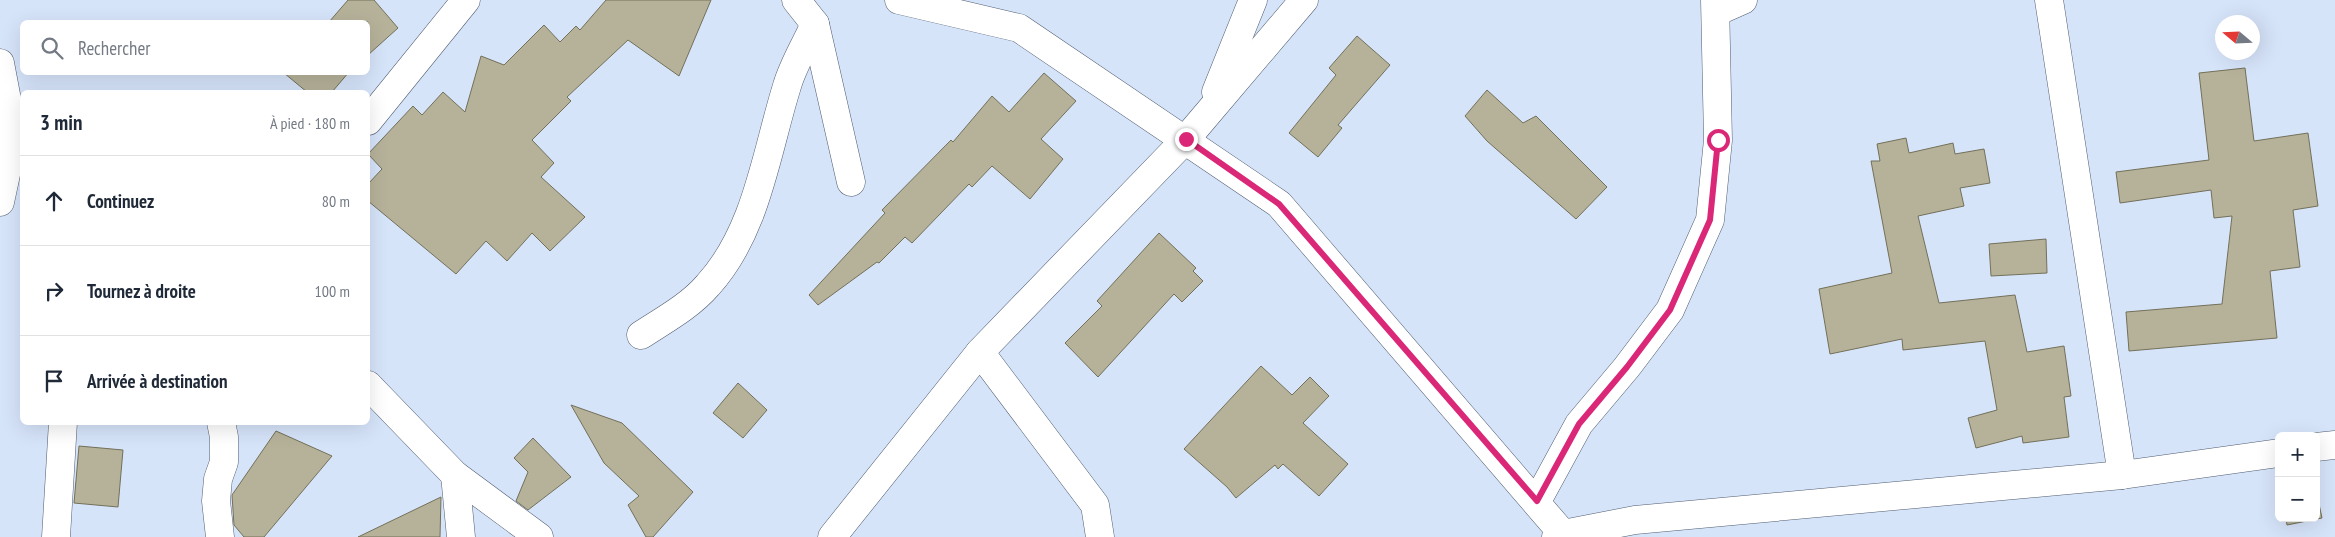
<!DOCTYPE html>
<html lang="fr">
<meta charset="utf-8">
<style>
:root{--surface:#fff;--page:#f6f6f7;--text:#1f2937;--muted:#747a83;--line:#e0e1e3}
body{margin:0;font-family:"PT Sans Narrow",sans-serif;background:var(--page);color:var(--text)}
.controls{position:absolute;right:15px;bottom:15px;display:grid;overflow:hidden;border-radius:8px;box-shadow:0 5px 20px #0002}
.controls button{width:45px;height:45px;display:grid;place-items:center;padding:0;border:0;border-bottom:1px solid var(--line);background:var(--surface);color:var(--text);font:25px sans-serif}
.compass{position:absolute;left:2215px;top:15px;width:45px;height:45px;border-radius:50%;background:var(--surface);box-shadow:0 5px 20px #0002;rotate:289deg}
.stop{position:absolute;width:15px;height:15px;margin:-11px;border:4px solid #db2777;border-radius:50%;background:#fff}
.stop.end{background:#db2777;border-color:#fff;box-shadow:0 1px 5px #0008}
.list{margin:0;padding:0;list-style:none}
h2{display:flex;justify-content:space-between;align-items:center;height:65px;margin:0;padding:0 20px;font-size:21px}
h2 small{font-size:16px;font-weight:400;color:var(--muted)}
.list li{display:grid;grid-template-columns:32px 1fr auto;gap:15px;align-items:center;box-sizing:border-box;height:90px;padding:0 20px;border-top:1px solid var(--line)}
.list b{display:block;font-size:19px;white-space:nowrap}
.list em{font-size:16px;font-style:normal;color:var(--muted)}
.icon{flex:none;width:28px;height:28px;fill:none;stroke:currentColor;stroke-width:2;stroke-linecap:round;stroke-linejoin:round}
.map{position:relative;flex:none;width:2335px;height:537px;overflow:hidden}
.search{position:absolute;background:var(--surface);box-shadow:0 5px 20px #0002;left:20px;top:20px;width:350px;height:55px;display:flex;align-items:center;gap:12px;box-sizing:border-box;padding:0 18px;border-radius:8px;color:var(--muted);font-size:19px}
.panel{position:absolute;background:var(--surface);box-shadow:0 5px 20px #0002;left:20px;top:90px;width:350px;height:335px;border-radius:8px}
.map>svg:first-child{display:block}
.building{fill:#b6b29a;stroke:#737059}
.lines{fill:none;stroke-linecap:round;stroke-linejoin:round}
.minor-casing{stroke:#515d70;stroke-width:29}
.minor{stroke:#fff;stroke-width:28}
.route{stroke:#db2777;stroke-width:6}
</style>
<div class="map">
<svg width="2335" height="537" viewBox="0 0 2335 537">
<rect width="100%" height="100%" fill="#d6e4fa"/>
<g class="building">
<polygon points="348,0 374,0 398,28 368,55 368,22 329,22"/>
<polygon points="606,0 711,0 679,76 628,40 567,97 571,101 532,140 554,163 541,177 585,217 550,251 532,233 507,261 486,241 456,274 368,201 368,184 382,169 368,154 413,106 422,115 443,92 465,112 481,56 504,65 544,25 560,42 576,26 580,30"/>
<polygon points="1357,36 1390,65 1338,125 1342,128 1318,157 1289,133 1336,75 1329,68"/>
<polygon points="2245,68 2254,141 2308,133 2318,206 2293,210 2300,267 2270,271 2277,338 2129,351 2126,312 2222,304 2232,216 2214,218 2211,190 2120,203 2116,172 2209,160 2199,73"/>
<polygon points="349,72 332,92 307,92 284,73"/>
<polygon points="1044,73 1076,101 1041,139 1063,159 1030,199 992,166 972,187 969,184 912,243 905,237 879,263 877,262 818,305 809,295 885,213 882,210 951,140 953,142 992,96 1009,112"/>
<polygon points="1487,90 1523,123 1536,116 1607,187 1576,219 1487,141 1465,116"/>
<polygon points="1906,138 1909,153 1953,143 1955,154 1984,149 1990,183 1960,188 1964,206 1918,216 1939,303 2015,295 2027,352 2064,346 2071,396 2064,397 2069,437 2023,443 2022,436 1976,448 1968,418 1997,410 1985,341 1903,350 1902,339 1830,354 1819,289 1892,273 1871,161 1880,161 1877,144"/>
<polygon points="1159,233 1196,268 1193,271 1203,281 1182,302 1174,294 1098,377 1065,343 1102,306 1097,301"/>
<polygon points="2046,239 2047,273 1991,276 1989,244"/>
<polygon points="1261,366 1292,395 1310,377 1329,396 1303,423 1348,464 1319,496 1283,464 1278,469 1275,465 1236,498 1227,487 1184,449"/>
<polygon points="738,383 767,410 743,438 713,413"/>
<polygon points="571,405 622,423 693,492 653,537 646,537 628,505 639,496 604,463"/>
<polygon points="276,431 332,456 264,537 244,537 234,525 232,495"/>
<polygon points="533,438 571,477 528,510 516,501 528,472 514,458"/>
<polygon points="79,446 123,450 118,507 74,503"/>
<polygon points="2316,490 2322,518 2287,525 2286,518 2316,518"/>
<polygon points="441,497 440,537 358,537"/>
</g>
<g class="lines">
<g class="minor-casing">
<g id="minor">
<polyline points="796,0 815,24 851,182"/>
<polyline points="899,0 1019,28 1279,204 1563,534"/>
<polyline points="2049,0 2122,475"/>
<polyline points="1716,12 1743,0"/>
<polyline points="0,63 14,137 0,202"/>
<polyline points="1216,92 1253,0"/>
<polyline points="368,121 466,0"/>
<path d="M641,335C664,320 690,306 708,285C757,231 766,153 787,86C793,65 806,44 815,24"/>
<polyline points="980,352 1095,505 1100,537"/>
<polyline points="368,385 455,475 539,537"/>
<polyline points="2316,447 2335,445"/>
<polyline points="455,475 461,537"/>
<polyline points="1537,501 1579,424 1627,367 1670,310 1710,220 1718,140 1715,0"/>
<polyline points="56,537 63,422"/>
<polyline points="220,537 216,501 218,479 224,462 224,437 221,422"/>
<polyline points="832,537 980,352 1186,139 1304,0"/>
<polyline points="1556,537 1563,534 1635,520 2122,475 2279,453"/>
</g>
</g>
<use href="#minor" class="minor"/>
</g>
<g class="lines">
<polyline class="route" points="1186,139 1279,204 1537,501 1579,424 1627,367 1670,310 1710,220 1718,140"/>
</g>
</svg>
<div class="controls">
<button>+</button>
<button>−</button>
</div>
<svg class="compass" viewBox="-18 -18 36 36"><path d="M0-13l5 13h-10z" fill="#e53935"/><path d="M0 13l5-13h-10z" fill="#747a83"/></svg>
<div class="stop" style="left:1718px;top:140px"></div>
<div class="stop end" style="left:1186px;top:139px"></div>
<div class="search"><svg class="icon" aria-label="search" viewBox="0 0 24 24"><circle cx="10" cy="10" r="6"/><path d="M15 15l6 6"/></svg>Rechercher</div>
<section class="panel">
<h2>3 min<small>À pied · 180 m</small></h2>
<ul class="list">
<li><svg class="icon" aria-label="ahead" viewBox="0 0 24 24"><path d="M12 20V5M6 11l6-6 6 6"/></svg><div><b>Continuez</b></div><em>80 m</em></li>
<li><svg class="icon" aria-label="right" viewBox="0 0 24 24"><path d="M7 20v-9h11M14 6l5 5-5 5"/></svg><div><b>Tournez à droite</b></div><em>100 m</em></li>
<li><svg class="icon" aria-label="arrive" viewBox="0 0 24 24"><path d="M6 21V4h12l-3 4 3 4H6"/></svg><div><b>Arrivée à destination</b></div></li>
</ul>
</section>
</div>
